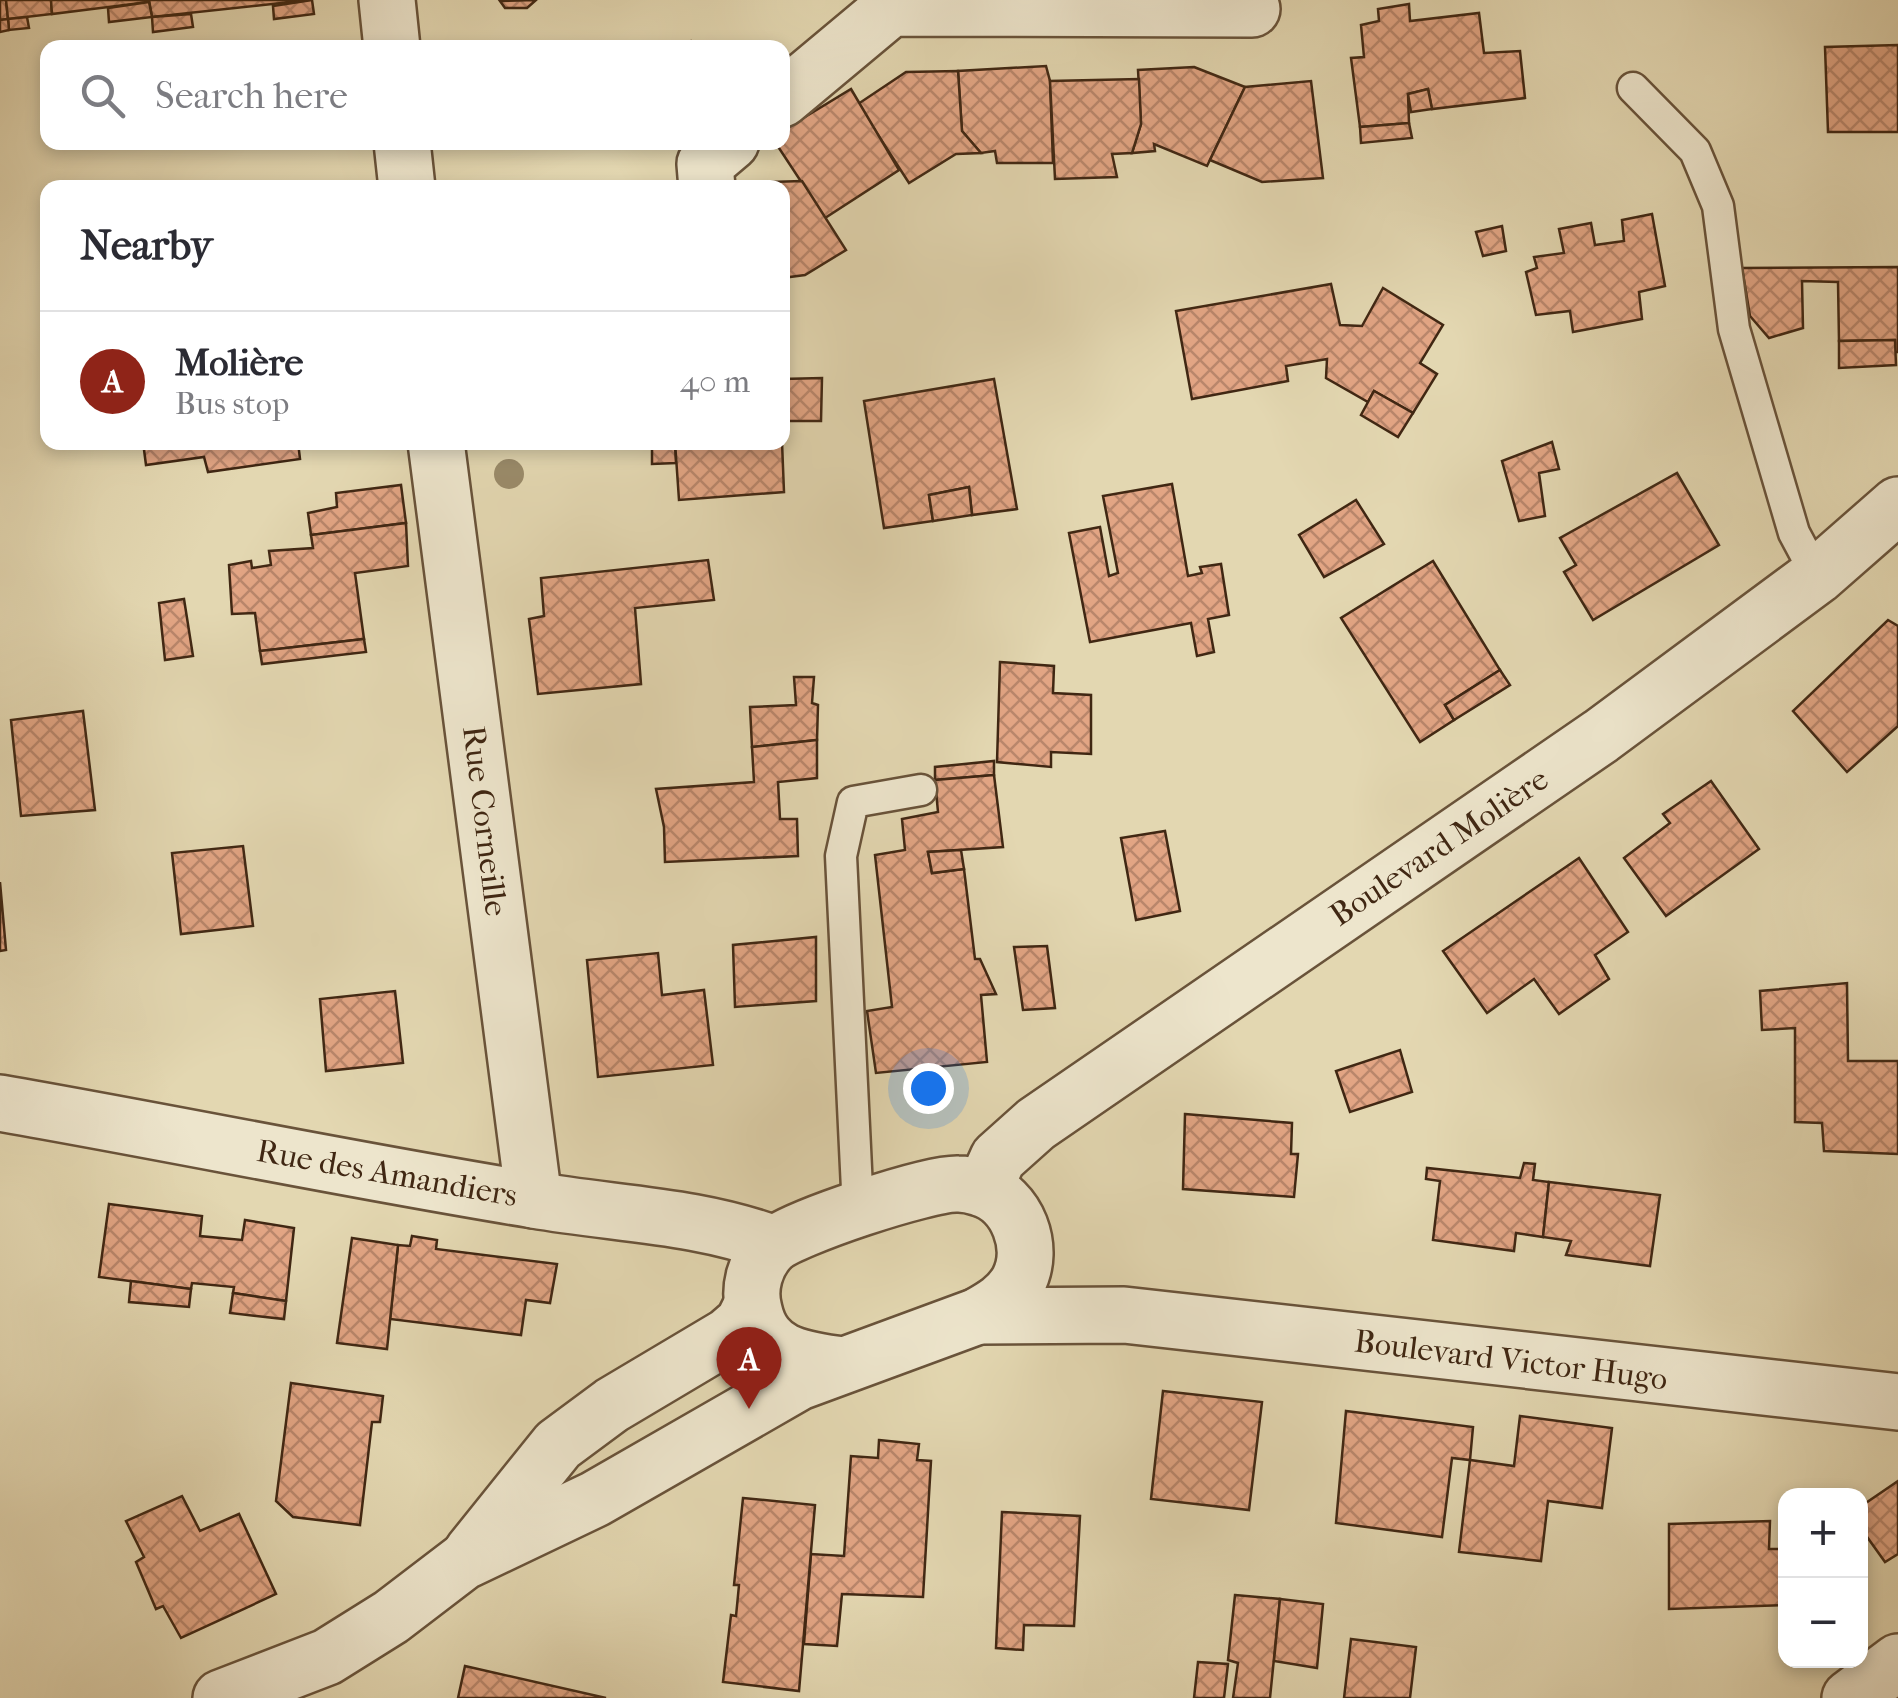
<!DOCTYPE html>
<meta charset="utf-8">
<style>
:root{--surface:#fff;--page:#f2f2f3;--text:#2b2b33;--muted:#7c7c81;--line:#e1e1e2;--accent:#8f2418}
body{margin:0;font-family:"IM FELL French Canon",serif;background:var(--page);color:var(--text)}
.controls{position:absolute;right:30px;bottom:30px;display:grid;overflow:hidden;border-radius:20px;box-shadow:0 5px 15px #0003}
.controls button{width:90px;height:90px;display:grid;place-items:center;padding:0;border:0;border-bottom:2px solid var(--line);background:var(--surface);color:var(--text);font:50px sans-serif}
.you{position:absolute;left:928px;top:1088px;width:35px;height:35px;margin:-25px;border:8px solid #fff;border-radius:50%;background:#1a73e8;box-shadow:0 0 0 15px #1a73e833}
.badge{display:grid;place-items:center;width:65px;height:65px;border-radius:50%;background:var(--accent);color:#fff;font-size:32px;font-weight:700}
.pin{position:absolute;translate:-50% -82px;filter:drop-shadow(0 2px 5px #0008)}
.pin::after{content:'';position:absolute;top:52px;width:35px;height:30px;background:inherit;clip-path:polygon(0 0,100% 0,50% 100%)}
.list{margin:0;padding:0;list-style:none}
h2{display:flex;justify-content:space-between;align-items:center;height:130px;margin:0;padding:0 40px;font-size:42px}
h2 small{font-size:32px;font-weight:400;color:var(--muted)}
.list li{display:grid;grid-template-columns:65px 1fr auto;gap:30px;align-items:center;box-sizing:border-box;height:140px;padding:0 40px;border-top:2px solid var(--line)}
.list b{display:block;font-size:38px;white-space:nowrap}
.list p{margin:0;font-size:32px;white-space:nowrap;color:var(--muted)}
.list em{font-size:32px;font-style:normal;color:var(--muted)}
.icon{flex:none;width:55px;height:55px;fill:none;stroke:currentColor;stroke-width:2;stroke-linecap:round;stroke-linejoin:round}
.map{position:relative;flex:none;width:1898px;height:1698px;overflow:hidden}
.search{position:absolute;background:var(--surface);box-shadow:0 5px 15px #0003;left:40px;top:40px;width:750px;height:110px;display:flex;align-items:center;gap:25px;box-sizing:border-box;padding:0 35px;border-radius:20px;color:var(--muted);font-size:38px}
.panel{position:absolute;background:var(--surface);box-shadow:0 5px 15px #0003;left:40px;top:180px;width:750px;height:270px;border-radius:20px}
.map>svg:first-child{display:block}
.building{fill:url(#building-cross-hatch);stroke:#402713;stroke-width:2.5}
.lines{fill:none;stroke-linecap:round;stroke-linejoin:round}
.service-casing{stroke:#69533a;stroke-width:35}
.minor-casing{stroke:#69533a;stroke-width:60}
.service{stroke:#ede5cc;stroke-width:30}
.minor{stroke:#ede5cc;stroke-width:55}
.tree{fill:#9a8b6a}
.labels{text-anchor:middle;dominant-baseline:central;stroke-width:8;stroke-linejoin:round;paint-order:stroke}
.street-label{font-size:32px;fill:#402713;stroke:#ede5cc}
</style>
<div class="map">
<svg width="1898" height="1698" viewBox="0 0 1898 1698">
<defs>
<pattern id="building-cross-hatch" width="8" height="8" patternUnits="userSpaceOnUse" patternTransform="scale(2.5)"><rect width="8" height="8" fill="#e2a584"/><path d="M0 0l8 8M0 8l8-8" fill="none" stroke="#b9866b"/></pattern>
</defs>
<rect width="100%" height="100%" fill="#e3d7b1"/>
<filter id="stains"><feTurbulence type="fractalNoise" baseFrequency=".002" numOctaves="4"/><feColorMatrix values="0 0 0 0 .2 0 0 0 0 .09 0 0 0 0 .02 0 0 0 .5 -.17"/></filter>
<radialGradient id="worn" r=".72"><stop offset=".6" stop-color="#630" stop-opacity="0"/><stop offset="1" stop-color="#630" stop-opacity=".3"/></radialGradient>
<g class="building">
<polygon points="0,0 6,0 8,19 0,20"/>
<polygon points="6,0 51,0 52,14 8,19"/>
<polygon points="51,0 149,0 149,2 52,14"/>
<polygon points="149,0 309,0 152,17"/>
<polygon points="312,0 314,14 274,19 273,6"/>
<polygon points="536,0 527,8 505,8 500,1"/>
<polygon points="149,2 152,17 109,22 108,8"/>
<polygon points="1409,4 1410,21 1479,13 1484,53 1520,51 1525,98 1432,109 1428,89 1408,94 1409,123 1360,127 1351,58 1364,57 1361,25 1379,21 1378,9"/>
<polygon points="191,14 193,27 153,32 152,17"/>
<polygon points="27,17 29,28 9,30 8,19"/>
<polygon points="8,19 9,30 0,32 0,20"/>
<polygon points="691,41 692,48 653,48 652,45"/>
<polygon points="1898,45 1898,132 1828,132 1825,47"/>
<polygon points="1046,66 1050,81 1053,163 997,163 995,151 981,153 962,131 958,71"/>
<polygon points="1194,67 1245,87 1207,166 1154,144 1155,151 1132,153 1141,124 1138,70"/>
<polygon points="958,71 962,131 981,153 956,154 909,183 858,104 906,72"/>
<polygon points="1139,79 1141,124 1132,153 1112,154 1117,177 1055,179 1050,81"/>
<polygon points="1311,81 1323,178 1262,182 1210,160 1245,87"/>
<polygon points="851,89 899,170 825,218 775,142 782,142 782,131"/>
<polygon points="1428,89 1432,109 1411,112 1408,94"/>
<polygon points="1409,123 1412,138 1361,143 1360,127"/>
<polygon points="802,181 846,250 805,275 782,278 782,188 743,188 742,183"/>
<polygon points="1652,214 1665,286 1639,292 1642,319 1573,332 1570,311 1536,315 1526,272 1537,268 1534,257 1564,253 1559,229 1591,223 1595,245 1624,241 1622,220"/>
<polygon points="1502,226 1506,251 1483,256 1476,232"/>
<polygon points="1898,267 1898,352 1895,352 1895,340 1839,341 1838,282 1802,281 1803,328 1769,338 1750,316 1742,268"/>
<polygon points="1331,284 1340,325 1362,326 1383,288 1443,325 1420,363 1437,374 1413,413 1374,391 1368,402 1326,378 1327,359 1286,366 1288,381 1192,399 1176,311"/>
<polygon points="1895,340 1896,365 1839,368 1839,341"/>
<polygon points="822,378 821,421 782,421 782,379"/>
<polygon points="994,379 1017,509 972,515 969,487 929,495 933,521 884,528 864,401"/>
<polygon points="1374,391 1413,413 1398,437 1361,415"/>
<polygon points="143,442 298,442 300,459 208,472 204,457 146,465"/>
<polygon points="652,442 675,442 676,463 652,464"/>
<polygon points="675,442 782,442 784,492 679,500"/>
<polygon points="1552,442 1559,469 1539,473 1545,516 1519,521 1502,461"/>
<polygon points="1677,473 1719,545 1593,620 1564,572 1576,565 1560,538"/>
<polygon points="1172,484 1188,576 1202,573 1200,567 1221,564 1229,615 1208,619 1214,652 1197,656 1191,623 1090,642 1069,533 1100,527 1109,576 1118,573 1103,496"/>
<polygon points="401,485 406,523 311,535 308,513 337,507 336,493"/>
<polygon points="969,487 972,515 933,521 929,495"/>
<polygon points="1356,500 1384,544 1324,577 1299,535"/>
<polygon points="406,523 408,566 355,573 364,639 260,651 255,613 232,614 229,565 251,561 252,568 271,565 269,551 313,548 311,535"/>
<polygon points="708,560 714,600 635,608 641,684 538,694 529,619 544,616 541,578"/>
<polygon points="1433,561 1500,670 1445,705 1454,720 1420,742 1341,618"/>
<polygon points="184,599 193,656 165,660 159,603"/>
<polygon points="1888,620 1898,626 1898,726 1847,772 1793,711"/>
<polygon points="364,639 366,652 262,664 260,651"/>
<polygon points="1000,662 1054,666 1053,693 1091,695 1091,754 1051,752 1051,767 997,762"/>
<polygon points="1500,670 1510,685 1454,720 1445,705"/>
<polygon points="794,677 814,677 812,703 818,705 817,740 752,747 750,707 796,705"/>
<polygon points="83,711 95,810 21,816 11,720"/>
<polygon points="817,740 817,778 778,782 780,819 797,819 798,856 665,862 664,827 656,789 754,782 752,747"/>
<polygon points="994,761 994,775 935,780 935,767"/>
<polygon points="994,775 1003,847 928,852 932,873 964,869 975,959 980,959 996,994 981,995 987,1062 876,1073 867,1011 892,1007 875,855 905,850 902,819 938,812 935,780"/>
<polygon points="1711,781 1759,849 1666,916 1624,858 1670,823 1663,814"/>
<polygon points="1165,831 1180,911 1136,920 1121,838"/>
<polygon points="243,846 253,926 181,934 172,853"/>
<polygon points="961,850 964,869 932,873 928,852"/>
<polygon points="1579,858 1628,932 1595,955 1609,979 1559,1014 1534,979 1487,1013 1443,951"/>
<polygon points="0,882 6,950 0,951"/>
<polygon points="816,937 816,1001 735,1007 733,945"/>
<polygon points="1047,946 1055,1008 1023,1010 1014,947"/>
<polygon points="658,953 662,995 704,990 713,1065 598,1077 587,960"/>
<polygon points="1847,983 1848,1061 1898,1061 1898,1154 1824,1151 1822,1123 1795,1122 1795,1028 1762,1030 1760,991"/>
<polygon points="395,991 403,1063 326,1071 320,999"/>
<polygon points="1400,1050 1412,1092 1350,1112 1336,1071"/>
<polygon points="1185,1114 1292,1123 1291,1154 1298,1154 1294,1197 1183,1189"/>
<polygon points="1524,1163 1535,1164 1533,1180 1549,1182 1543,1237 1516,1233 1514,1251 1433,1240 1440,1181 1426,1179 1427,1168 1520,1178"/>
<polygon points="1549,1182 1660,1195 1650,1266 1566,1255 1571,1241 1543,1237"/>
<polygon points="109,1204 202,1216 200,1236 242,1240 245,1220 294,1228 286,1301 233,1293 234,1287 192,1283 191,1289 99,1277"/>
<polygon points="412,1236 437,1240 436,1249 557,1264 550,1303 526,1300 521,1335 390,1319 398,1245 410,1246"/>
<polygon points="352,1238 398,1245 387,1349 337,1343"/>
<polygon points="131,1281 191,1289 189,1307 129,1302"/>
<polygon points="233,1293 286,1301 284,1319 230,1313"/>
<polygon points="291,1383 383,1396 380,1422 372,1422 360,1525 293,1517 276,1501"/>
<polygon points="1163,1391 1262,1402 1249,1510 1151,1499"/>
<polygon points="1346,1411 1473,1427 1470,1460 1452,1458 1442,1537 1336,1523"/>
<polygon points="1520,1416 1612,1428 1602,1508 1548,1501 1541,1561 1459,1552 1470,1460 1514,1466"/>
<polygon points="879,1440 919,1444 917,1460 931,1461 923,1597 842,1594 837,1646 804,1644 811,1554 844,1556 851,1456 878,1458"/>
<polygon points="1898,1481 1898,1554 1885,1562 1860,1527 1860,1507"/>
<polygon points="182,1496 200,1531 239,1514 276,1594 181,1638 163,1606 156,1609 136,1562 144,1557 126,1521"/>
<polygon points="743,1498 815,1505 799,1691 723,1682 731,1615 736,1616 739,1585 734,1585"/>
<polygon points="1002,1512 1080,1516 1074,1626 1024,1625 1023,1650 996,1648"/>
<polygon points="1770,1521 1769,1549 1786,1549 1786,1605 1669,1609 1669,1524"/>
<polygon points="1235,1595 1280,1599 1270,1698 1233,1698 1238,1663 1228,1660"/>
<polygon points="1280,1599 1323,1604 1317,1668 1274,1661"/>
<polygon points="1351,1639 1416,1647 1410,1698 1344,1698"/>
<polygon points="1198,1662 1228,1664 1224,1698 1194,1698"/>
<polygon points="465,1666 606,1698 458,1698"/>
</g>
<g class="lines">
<g class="service-casing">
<g id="service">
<polyline points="1633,88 1695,151 1718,206 1734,329 1794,533 1817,576"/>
<polyline points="858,1210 841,856 853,802 921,790"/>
</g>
</g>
<g class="minor-casing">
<g id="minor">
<polyline points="387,0 392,48"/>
<polyline points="782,99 891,8 1252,9"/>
<polyline points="402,142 407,188"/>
<polyline points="707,188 705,164 731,142"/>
<polyline points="436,442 534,1200"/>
<path d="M0,1103C178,1134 355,1171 534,1200C614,1214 697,1215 774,1244"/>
<polyline points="984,1189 998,1158 1036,1124 1601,736 1817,576 1898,505"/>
<polyline points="978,1316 1124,1315 1898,1402"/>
<polyline points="472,1552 558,1445 612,1405 728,1336 743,1323 752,1305"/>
<path d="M221,1698L327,1657L391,1617L463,1562L595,1499L799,1382L978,1316C994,1307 1008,1299 1018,1282C1036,1248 1018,1199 980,1188C974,1186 965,1184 958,1184C929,1183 791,1228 771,1247C755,1263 748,1288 754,1310C764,1356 803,1359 842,1365"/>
<polyline points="1850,1698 1898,1662"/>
</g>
</g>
<use href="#service" class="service"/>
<use href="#minor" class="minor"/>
</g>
<circle class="tree" cx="509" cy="474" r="15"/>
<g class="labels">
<g class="street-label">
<text transform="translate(485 821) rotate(83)">Rue Corneille</text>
<text transform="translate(1439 847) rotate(-34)">Boulevard Molière</text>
<text transform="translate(387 1173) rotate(10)">Rue des Amandiers</text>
<text transform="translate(1511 1360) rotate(7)">Boulevard Victor Hugo</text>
</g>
</g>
<rect width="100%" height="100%" filter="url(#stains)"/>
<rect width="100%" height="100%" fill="url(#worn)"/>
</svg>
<div class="controls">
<button>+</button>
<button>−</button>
</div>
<div class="you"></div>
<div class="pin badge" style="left:749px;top:1409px">A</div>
<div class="search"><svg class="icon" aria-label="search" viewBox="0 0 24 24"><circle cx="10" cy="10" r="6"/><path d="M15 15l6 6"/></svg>Search here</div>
<section class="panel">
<h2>Nearby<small></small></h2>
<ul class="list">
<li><span class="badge">A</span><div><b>Molière</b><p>Bus stop</p></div><em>40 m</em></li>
</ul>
</section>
</div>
